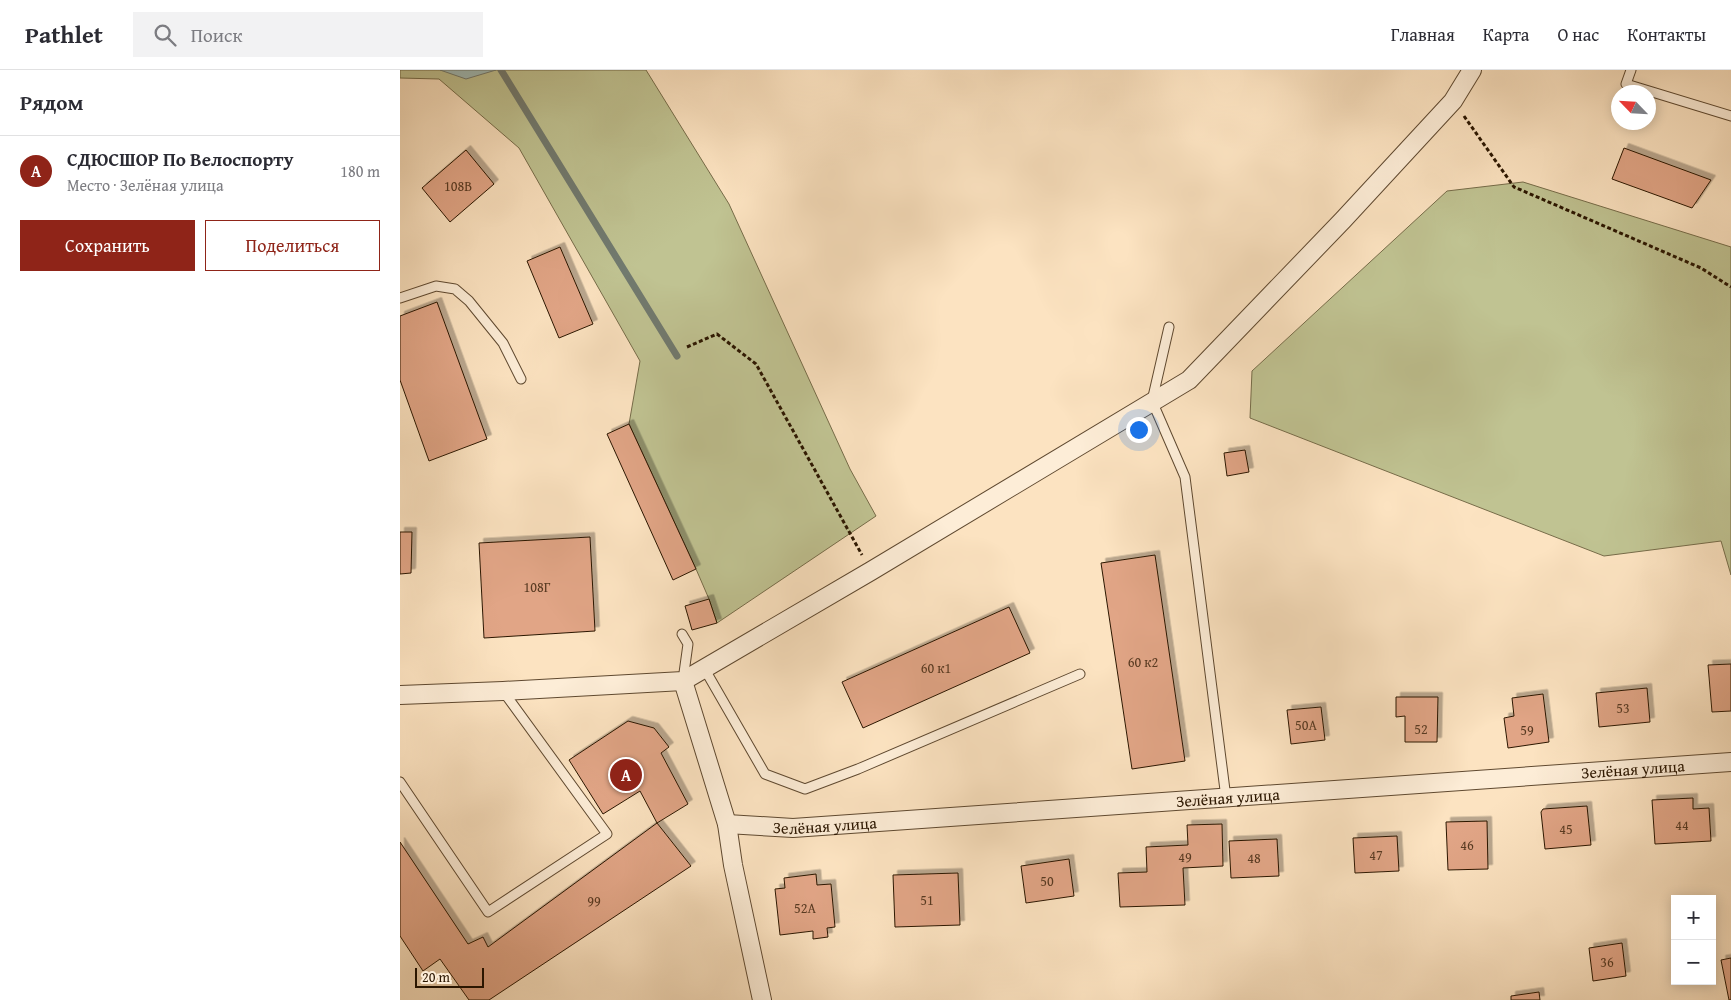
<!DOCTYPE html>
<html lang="ru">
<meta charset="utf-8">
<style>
:root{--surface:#fff;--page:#f2f2f3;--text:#2b2b33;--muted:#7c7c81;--line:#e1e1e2;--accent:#8f2418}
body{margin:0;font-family:"Gentium Book Plus",serif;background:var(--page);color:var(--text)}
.controls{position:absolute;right:15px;bottom:15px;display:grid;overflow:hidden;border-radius:0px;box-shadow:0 2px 12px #0003}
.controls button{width:45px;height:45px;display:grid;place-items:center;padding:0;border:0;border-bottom:1px solid var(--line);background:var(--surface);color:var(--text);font:25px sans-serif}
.compass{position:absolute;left:1211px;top:15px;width:45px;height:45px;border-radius:50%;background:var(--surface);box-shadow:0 2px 12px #0003;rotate:295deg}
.scale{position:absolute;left:15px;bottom:12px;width:69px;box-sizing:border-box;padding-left:5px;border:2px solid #2b1600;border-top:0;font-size:14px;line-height:18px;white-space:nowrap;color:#2b1600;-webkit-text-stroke:4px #fdedd7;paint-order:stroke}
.you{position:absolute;left:738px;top:359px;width:18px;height:18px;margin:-12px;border:4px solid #fff;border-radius:50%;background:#1a73e8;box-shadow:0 0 0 8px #1a73e833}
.badge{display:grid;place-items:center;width:32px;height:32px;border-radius:50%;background:var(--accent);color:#fff;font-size:16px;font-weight:700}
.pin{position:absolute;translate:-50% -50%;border:2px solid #fff;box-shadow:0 1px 5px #0006}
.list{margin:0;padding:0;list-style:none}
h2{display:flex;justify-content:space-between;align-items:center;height:65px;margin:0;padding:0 20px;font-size:21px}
h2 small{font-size:16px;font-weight:400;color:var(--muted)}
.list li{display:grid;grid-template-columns:32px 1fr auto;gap:15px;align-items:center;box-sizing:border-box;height:70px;padding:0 20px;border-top:1px solid var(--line)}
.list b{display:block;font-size:19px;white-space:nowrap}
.list p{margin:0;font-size:16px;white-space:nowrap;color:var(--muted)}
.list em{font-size:16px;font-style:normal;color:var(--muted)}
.actions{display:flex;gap:10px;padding:15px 20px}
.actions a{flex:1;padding:11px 0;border:1px solid var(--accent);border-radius:0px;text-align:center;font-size:18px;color:var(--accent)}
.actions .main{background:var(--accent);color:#fff}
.icon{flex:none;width:28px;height:28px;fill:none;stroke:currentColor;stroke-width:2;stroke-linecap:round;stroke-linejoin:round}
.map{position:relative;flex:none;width:1331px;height:930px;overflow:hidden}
header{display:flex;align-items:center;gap:30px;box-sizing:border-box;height:70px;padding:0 25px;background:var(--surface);border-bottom:1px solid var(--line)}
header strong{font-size:24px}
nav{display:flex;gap:28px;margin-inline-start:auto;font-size:18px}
.search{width:350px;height:45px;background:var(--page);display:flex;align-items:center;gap:12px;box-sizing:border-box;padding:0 18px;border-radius:0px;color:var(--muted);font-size:19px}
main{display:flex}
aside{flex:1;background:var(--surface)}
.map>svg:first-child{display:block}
.green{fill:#c0c392;stroke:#766c49}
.water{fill:#a0bdb9;stroke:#717a6f}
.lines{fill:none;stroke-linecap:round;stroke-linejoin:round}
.stream{stroke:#717a6f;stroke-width:7}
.building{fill:#e1a586;stroke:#2b1600;filter:url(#shadow)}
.lane-casing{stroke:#5f4930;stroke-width:11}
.street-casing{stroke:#5f4930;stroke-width:20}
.path{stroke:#2b1600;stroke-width:3;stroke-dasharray:4 2.5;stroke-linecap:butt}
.lane{stroke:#fdedd7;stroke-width:9}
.street{stroke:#fdedd7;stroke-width:18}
.labels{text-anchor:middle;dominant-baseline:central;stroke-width:5;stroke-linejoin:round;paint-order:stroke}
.number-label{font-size:14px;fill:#583a22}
.street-label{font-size:16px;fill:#2b1600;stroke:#fdedd7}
</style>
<header>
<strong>Pathlet</strong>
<div class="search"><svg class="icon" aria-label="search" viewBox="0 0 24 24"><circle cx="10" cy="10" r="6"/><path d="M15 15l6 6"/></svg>Поиск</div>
<nav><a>Главная</a><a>Карта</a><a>О нас</a><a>Контакты</a></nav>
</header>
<main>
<aside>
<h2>Рядом<small></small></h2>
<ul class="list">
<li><span class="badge">A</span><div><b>СДЮСШОР По Велоспорту</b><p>Место · Зелёная улица</p></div><em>180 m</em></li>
</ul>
<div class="actions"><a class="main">Сохранить</a><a>Поделиться</a></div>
</aside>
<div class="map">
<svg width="1331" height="930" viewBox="0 0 1331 930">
<defs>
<filter id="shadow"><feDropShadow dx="4.5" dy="-4.5" stdDeviation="0" flood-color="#0004"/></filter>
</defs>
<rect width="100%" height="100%" fill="#fce3c1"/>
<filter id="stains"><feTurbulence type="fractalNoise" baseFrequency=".004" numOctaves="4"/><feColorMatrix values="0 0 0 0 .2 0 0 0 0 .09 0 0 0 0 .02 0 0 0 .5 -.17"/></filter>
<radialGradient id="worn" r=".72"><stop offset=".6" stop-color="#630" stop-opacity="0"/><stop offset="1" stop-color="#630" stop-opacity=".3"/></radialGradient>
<g class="green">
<polygon points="0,0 246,0 329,134 450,399 476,446 317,553 309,529 296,499 229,354 240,291 119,78 39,9 0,8"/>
<polygon points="1123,112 1331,177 1331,505 1321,471 1204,486 850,348 852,301 1047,121"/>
</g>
<polygon class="water" points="40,0 96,0 66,9"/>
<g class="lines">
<polyline class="stream" points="101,0 277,286"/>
</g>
<g class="building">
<polygon points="1224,78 1311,110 1292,138 1212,109"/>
<polygon points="66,80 94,114 50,152 22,118"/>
<polygon points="160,177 193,254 159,268 127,191"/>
<polygon points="37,232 87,369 29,391 0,310 0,246"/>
<polygon points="229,354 296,499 273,510 207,364"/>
<polygon points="845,380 849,402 827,406 824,383"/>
<polygon points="0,462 12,462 11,503 0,504"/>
<polygon points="190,467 195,561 84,568 79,473"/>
<polygon points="755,485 785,691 732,699 701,493"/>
<polygon points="309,529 317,553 292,560 285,536"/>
<polygon points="609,537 630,583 463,658 442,612"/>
<polygon points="1331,594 1331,641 1312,642 1308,595"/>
<polygon points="1247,618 1250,652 1199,657 1196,623"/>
<polygon points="1143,624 1149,672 1108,678 1104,648 1114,646 1112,628"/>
<polygon points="996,627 1038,627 1037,672 1005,672 1005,646 996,647"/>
<polygon points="921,637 925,670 891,674 887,640"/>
<polygon points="228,651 254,658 269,677 261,683 288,734 257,753 240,721 203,744 169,690"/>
<polygon points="1293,728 1293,739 1309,738 1311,771 1255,774 1252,730"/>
<polygon points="1187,736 1191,775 1145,779 1141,742 1143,739"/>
<polygon points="1087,751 1088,799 1048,800 1046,752"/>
<polygon points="257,753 291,796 89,930 69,930 40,889 23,901 0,866 0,772 68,874 83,867 88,877"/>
<polygon points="822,754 823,796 783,798 785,835 720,837 718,803 747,802 746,777 788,775 787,755"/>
<polygon points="997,766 999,801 955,803 953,768"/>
<polygon points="877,769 879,806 831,808 829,771"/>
<polygon points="669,789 674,826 626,833 621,796"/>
<polygon points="558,803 560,855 495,857 493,805"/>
<polygon points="416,804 417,815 431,814 435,857 427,858 428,867 413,869 413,861 380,865 375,819 385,818 384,808"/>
<polygon points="1222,873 1226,906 1193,911 1189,878"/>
<polygon points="1331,888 1331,930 1329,930 1321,890"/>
<polygon points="1139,922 1140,930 1111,930 1111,926"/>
</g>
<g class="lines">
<g class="lane-casing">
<g id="lane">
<polyline points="1231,0 1226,14 1331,46"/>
<polyline points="0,228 36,216 55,219 69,231 103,273 121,309"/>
<polyline points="769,257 752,331 785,407 826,728"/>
<polyline points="282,564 288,574 283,610"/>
<polyline points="304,598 365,704 405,719 458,699 680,604"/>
<polyline points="0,712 88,842 207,764 103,621"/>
</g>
</g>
<g class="street-casing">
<g id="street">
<polyline points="283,611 327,754 333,795 362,930"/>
<polyline points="0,625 103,621 283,611 471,501 789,310 943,150 1053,31 1072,0"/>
<path id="s1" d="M327,754L393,758L1331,692"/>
</g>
</g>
<g class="path">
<polyline points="1064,46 1114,117 1301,198 1331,217"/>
<polyline points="287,277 317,264 356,294 462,485"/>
</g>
<use href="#lane" class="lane"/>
<use href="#street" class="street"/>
</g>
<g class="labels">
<g class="number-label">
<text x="58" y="116">108В</text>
<text x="137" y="517">108Г</text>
<text x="743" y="592">60 к2</text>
<text x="536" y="598">60 к1</text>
<text x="1223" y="638">53</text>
<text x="906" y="655">50А</text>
<text x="1021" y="659">52</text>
<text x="1127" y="660">59</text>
<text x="1282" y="755">44</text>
<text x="1166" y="759">45</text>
<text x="1067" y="775">46</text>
<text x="976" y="785">47</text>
<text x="785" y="787">49</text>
<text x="854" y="788">48</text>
<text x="647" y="811">50</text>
<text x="527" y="830">51</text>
<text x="194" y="831">99</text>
<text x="405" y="838">52А</text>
<text x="1207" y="892">36</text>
</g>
<g class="street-label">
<text stroke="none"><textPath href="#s1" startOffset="908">Зелёная улица</textPath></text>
<text stroke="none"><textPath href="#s1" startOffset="502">Зелёная улица</textPath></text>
<text stroke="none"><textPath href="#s1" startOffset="98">Зелёная улица</textPath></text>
</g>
</g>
<rect width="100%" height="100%" filter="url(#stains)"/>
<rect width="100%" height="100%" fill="url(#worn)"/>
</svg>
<div class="controls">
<button>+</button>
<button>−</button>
</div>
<svg class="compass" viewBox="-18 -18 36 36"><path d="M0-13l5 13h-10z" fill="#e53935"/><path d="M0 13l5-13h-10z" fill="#7c7c81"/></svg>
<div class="scale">20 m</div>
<div class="you"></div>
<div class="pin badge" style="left:226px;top:705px">A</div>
</div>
</main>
